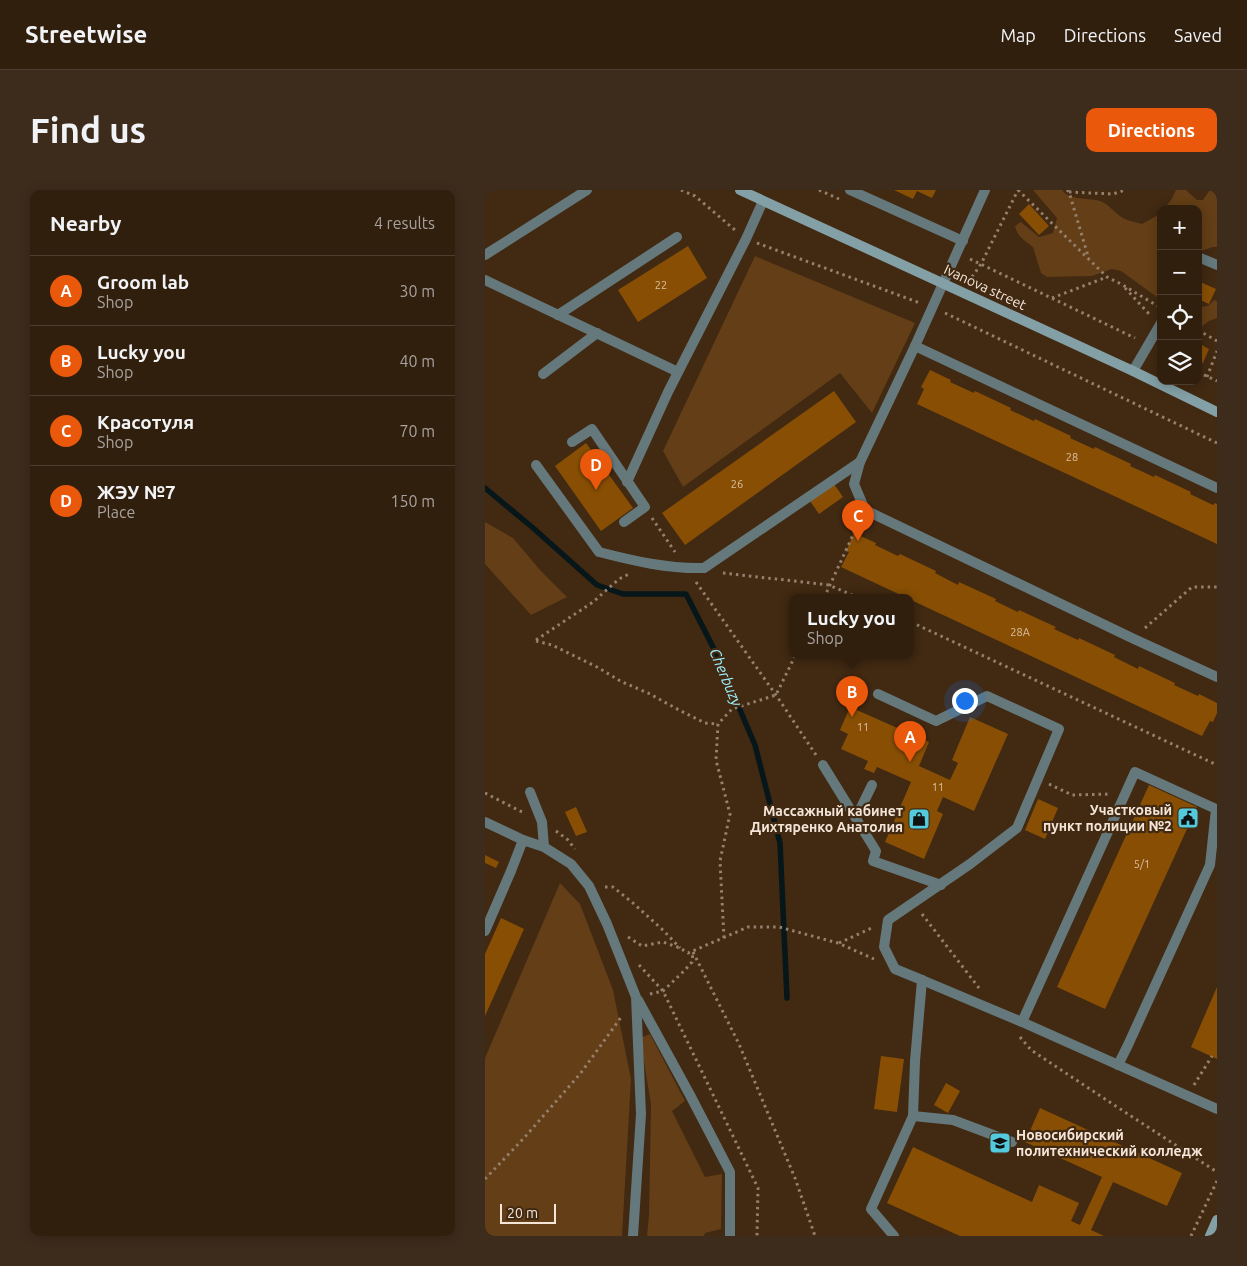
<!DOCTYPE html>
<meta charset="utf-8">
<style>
:root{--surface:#311f0e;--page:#3d2c1c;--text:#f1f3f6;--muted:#a8a29e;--line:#4c3d2e;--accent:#ea580c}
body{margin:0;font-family:Ubuntu,sans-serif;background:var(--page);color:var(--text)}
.controls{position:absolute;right:15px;top:15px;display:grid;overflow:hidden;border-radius:10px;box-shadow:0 2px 12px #0003}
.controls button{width:45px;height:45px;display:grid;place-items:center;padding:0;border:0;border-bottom:1px solid var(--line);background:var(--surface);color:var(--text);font:25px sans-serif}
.scale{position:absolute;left:15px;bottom:12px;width:56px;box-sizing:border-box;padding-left:5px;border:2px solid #f5e5d8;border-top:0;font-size:14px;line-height:18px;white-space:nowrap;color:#f5e5d8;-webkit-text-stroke:4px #412912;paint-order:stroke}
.you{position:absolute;left:479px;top:510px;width:18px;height:18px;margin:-12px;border:4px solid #fff;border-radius:50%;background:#1a73e8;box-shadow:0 0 0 8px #1a73e833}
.badge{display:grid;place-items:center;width:32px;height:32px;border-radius:50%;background:var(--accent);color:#fff;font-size:16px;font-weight:700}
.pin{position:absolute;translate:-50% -41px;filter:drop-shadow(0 1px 2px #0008)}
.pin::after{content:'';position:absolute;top:26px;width:18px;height:15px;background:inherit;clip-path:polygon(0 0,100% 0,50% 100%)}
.popup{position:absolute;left:304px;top:404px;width:125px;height:65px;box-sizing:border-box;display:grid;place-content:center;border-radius:10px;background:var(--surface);filter:drop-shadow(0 1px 4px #0005);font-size:16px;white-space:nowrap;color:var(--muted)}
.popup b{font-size:19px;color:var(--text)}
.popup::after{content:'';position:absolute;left:50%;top:100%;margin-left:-10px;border:10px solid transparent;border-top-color:var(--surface)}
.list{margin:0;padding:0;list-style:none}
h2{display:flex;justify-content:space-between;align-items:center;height:65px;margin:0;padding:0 20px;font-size:21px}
h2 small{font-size:16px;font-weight:400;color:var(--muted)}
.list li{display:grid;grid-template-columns:32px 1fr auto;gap:15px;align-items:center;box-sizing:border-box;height:70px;padding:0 20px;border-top:1px solid var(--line)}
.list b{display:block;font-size:19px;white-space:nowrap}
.list p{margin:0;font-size:16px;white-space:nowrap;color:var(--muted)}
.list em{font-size:16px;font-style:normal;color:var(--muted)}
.icon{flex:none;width:28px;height:28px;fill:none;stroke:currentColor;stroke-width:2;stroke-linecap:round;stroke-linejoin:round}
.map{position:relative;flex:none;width:732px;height:1046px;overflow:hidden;border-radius:10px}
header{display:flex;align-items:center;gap:30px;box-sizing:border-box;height:70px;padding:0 25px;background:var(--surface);border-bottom:1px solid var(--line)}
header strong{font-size:24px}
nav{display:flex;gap:28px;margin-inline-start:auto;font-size:18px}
.intro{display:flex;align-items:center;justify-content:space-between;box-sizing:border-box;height:120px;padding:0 30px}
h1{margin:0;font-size:35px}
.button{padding:12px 22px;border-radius:10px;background:var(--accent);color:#fff;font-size:18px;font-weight:700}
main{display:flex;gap:30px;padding:0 30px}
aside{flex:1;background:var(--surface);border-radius:10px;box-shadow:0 2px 12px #0003}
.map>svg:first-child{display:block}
.green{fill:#633e16}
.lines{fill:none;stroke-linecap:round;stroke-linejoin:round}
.stream{stroke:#071619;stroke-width:5.5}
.building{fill:#884f04}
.path{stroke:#95806e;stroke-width:3;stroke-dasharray:2.5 4;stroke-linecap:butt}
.lane{stroke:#65787b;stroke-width:10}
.street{stroke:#65787b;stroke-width:10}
.secondary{stroke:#83a0a6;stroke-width:10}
.labels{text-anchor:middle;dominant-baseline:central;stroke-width:4.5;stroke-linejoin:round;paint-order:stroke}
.number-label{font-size:11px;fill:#dac0a3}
.street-label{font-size:14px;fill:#f5e5d8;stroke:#412912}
.poi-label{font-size:14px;font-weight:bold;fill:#f5e5d8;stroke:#412912;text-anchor:end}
.water-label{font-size:15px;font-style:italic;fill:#9ceffd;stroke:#412912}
</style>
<header>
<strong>Streetwise</strong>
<nav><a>Map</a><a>Directions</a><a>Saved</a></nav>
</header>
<div class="intro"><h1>Find us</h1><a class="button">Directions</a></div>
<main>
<aside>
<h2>Nearby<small>4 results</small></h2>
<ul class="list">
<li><span class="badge">A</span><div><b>Groom lab</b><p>Shop</p></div><em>30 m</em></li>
<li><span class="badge">B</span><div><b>Lucky you</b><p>Shop</p></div><em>40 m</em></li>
<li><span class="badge">C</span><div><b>Красотуля</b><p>Shop</p></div><em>70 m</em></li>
<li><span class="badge">D</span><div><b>ЖЭУ №7</b><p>Place</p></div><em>150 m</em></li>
</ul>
</aside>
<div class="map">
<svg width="732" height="1046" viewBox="0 0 732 1046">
<rect width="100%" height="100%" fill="#412912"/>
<g class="green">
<path d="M548,0H577C584,10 600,8 611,10C623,12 628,22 638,28C643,31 651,32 657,34L673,25L676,22V110L636,81L627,79L607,86L562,87L556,83L548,57C540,51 532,46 530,36L536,32L554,47L568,43L572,28Z"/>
<polygon points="691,0 701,0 712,10 718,10 724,1 732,0 732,57 728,57 713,62 713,19 679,19 686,10"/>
<polygon points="270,66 430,133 387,223 355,183 198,297 178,261"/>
<path d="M729,110L732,111V128L724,131L716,137L713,135V115C721,119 724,115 729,110Z"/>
<polygon points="0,332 28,348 55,380 82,407 46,425 0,374"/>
<polygon points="75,693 95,714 128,800 146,889 137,1046 0,1046 0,868"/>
<polygon points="165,844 200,911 187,921 220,987 237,984 236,1039 220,1043 219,1046 162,1046 164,1025 166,914 155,848"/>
</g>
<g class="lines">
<polyline class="stream" points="0,298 47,337 112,395 138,404 201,404 229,459 270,555 295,653 302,808"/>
</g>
<g class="building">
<polygon points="409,0 451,0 447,8 432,1 428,9"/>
<polygon points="544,14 564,36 554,45 534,24"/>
<polygon points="203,56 222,88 153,132 133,100"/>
<polygon points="713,91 731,99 724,114 713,109"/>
<polygon points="715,154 724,159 718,173 713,171 713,158"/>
<polygon points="445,180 466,190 465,192 489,203 490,201 526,218 525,220 549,231 550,229 586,246 585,248 609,259 610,257 646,274 645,276 669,287 670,285 706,302 705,304 728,315 730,313 732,314 732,354 432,214 439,199 436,197"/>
<polygon points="349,201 371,232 200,355 177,323"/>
<polygon points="101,253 148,318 116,341 70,276"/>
<polygon points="349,294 358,307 334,324 325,311"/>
<polygon points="369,343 391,353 390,355 413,366 415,364 451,381 450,383 473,395 474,392 511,409 510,411 533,422 534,420 571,437 569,439 593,450 594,448 630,465 629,467 653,479 654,476 690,493 689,495 713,506 714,504 732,513 732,523 728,532 725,531 717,546 426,410 426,408 422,408 356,377 364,362 361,361"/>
<polygon points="365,517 444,552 434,576 465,590 473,573 467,570 485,527 523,544 489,621 458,607 452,621 458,624 439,669 400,652 426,592 392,577 389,583 379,579 383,571 356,559 363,544 355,540"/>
<polygon points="664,595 712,617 620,819 572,797"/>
<polygon points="553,609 573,618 560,649 540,640"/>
<polygon points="91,617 102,642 91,646 80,622"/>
<polygon points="0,665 14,672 11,678 0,673"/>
<polygon points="16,728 39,739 0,826 0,764"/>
<polygon points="732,797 732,869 706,857"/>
<polygon points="396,866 419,869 412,922 389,919"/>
<polygon points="461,893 475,901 463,923 449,915"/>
<polygon points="555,918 697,983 682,1016 628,992 606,1040 619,1046 475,1046 402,1013 428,957 547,1012 554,995 594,1013 586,1031 595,1035 617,987 540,952"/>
</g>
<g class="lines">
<g class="path">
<polyline points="196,0 210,6 250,40"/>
<polyline points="334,0 354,9"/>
<polyline points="533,0 622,87 636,94 676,118"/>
<polyline points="582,0 584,2 603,66"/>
<polyline points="584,2 628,4 640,0"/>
<polyline points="272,53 435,113"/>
<polyline points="485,69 650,148"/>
<polyline points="482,91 487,87 496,74 533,0"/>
<polyline points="640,98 666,126"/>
<polyline points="567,108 622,87"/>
<polyline points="460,123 732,253"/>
<polyline points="713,140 732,151"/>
<polyline points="713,182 732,191"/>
<polyline points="722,187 732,161"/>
<polyline points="167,328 190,362"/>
<polyline points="238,383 344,395 374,408"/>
<polyline points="211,392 291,505 331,565"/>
<polyline points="339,408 374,332"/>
<polyline points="426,432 732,575"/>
<polyline points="660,438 707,397 732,397"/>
<polyline points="51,450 108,412 134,389 144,384"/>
<polyline points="51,451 67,455 112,477 137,492 163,503 194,520 220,533 233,534"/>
<polyline points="564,594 587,605 625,604"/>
<polyline points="0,603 37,622"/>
<polyline points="71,641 83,650 90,659"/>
<polyline points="120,697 128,697 148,713 179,741 195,758"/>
<polyline points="437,724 494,798"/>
<polyline points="143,747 157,756 178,752 195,758 203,763 263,737 294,737 353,753 389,769"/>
<polyline points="239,748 235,671 245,624 231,570 233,534 247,519 291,505 310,466"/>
<polyline points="354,753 389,737"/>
<polyline points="208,762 254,854 310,988 330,1046"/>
<polyline points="154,775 178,801 273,998 272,1046"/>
<polyline points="165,804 178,801 200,780 207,772 208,762"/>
<polyline points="535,847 546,860 626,913 732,982"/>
<polyline points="709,895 727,866"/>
<polyline points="0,989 39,948 95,884 137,826"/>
<polyline points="706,1046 732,991"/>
</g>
<g class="lane">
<polyline points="365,0 478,51"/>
<polyline points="500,0 430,156 375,272 369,294 380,320 649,449 732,487"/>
<polyline points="0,65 102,0"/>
<polyline points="713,67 732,75"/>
<polyline points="0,90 193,182"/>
<polyline points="73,125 192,47"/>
<polyline points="430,156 732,298"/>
<polyline points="648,181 676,133"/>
<polyline points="58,184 112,143"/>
<polyline points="87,252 107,239 160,317 139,332"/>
<path d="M51,275L114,362C149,371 183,379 219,378L375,272"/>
<polyline points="142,292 183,202 261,49 278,11"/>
<polyline points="393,504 451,531 502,506 574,539 532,638 485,674 403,730 399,757 410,779 437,790 430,871 428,926 386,1019 409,1046"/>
<polyline points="338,575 391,661 388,671 456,695"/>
<polyline points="45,602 57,632 59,657"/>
<polyline points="371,628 387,595"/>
<polyline points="0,741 26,681 38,650 59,657 86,674 104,696 122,734 151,807 156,924 148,1046"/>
<polyline points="153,810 205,905 245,982 245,1046"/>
<polyline points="537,832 650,582 731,619 725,675 643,855 633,875"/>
<polyline points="428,926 468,930 527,952"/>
</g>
<g class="street">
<polyline points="0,632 38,650"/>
<polyline points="437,790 537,832 732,919"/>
</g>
<g class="secondary">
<polyline points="255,0 648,181 732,222"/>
<polyline points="725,1046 732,1030"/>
</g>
</g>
<defs>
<g id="civic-square" transform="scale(1.125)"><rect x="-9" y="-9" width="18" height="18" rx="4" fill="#54cadd" stroke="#412912"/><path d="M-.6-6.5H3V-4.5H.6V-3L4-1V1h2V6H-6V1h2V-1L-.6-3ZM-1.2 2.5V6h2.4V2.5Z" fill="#111"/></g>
<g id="shop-square" transform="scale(1.125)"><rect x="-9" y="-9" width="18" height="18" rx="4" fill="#54cadd" stroke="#412912"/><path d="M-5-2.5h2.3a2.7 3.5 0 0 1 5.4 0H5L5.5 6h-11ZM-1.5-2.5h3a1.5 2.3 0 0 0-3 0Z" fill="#111"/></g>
<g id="university-square" transform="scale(1.125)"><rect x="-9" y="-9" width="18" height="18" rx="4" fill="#54cadd" stroke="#412912"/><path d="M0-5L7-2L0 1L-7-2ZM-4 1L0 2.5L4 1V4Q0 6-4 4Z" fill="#111"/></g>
</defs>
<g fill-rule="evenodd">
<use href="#civic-square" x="703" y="628"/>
<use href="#shop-square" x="434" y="629"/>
<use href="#university-square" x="515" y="953"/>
</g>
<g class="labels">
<g class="number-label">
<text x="176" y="95">22</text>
<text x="587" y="267">28</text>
<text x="252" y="294">26</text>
<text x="535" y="442">28А</text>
<text x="378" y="537">11</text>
<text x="453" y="597">11</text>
<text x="657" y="674">5/1</text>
</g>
<g class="street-label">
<text transform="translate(500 97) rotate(25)">Ivanova street</text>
</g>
<g class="poi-label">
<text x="687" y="620">Участковый<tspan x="687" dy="16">пункт полиции №2</tspan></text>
<text x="418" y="621">Массажный кабинет<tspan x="418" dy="16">Дихтяренко Анатолия</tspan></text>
<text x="531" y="945" text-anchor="start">Новосибирский<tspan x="531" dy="16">политехнический колледж</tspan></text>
</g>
<g class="water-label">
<text transform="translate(241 487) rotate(67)">Cherbuzy</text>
</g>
</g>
</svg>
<div class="controls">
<button>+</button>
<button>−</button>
<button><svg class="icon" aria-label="locate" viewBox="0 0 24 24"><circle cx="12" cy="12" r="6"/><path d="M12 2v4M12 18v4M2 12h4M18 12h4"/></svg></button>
<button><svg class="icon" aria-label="layers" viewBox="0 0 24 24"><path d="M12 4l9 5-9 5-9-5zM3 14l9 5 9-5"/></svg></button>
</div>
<div class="scale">20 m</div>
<div class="you"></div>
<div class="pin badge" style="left:425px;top:572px">A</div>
<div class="pin badge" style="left:367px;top:527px">B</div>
<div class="popup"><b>Lucky you</b>Shop</div>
<div class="pin badge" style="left:373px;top:351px">C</div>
<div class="pin badge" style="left:111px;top:300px">D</div>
</div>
</main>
